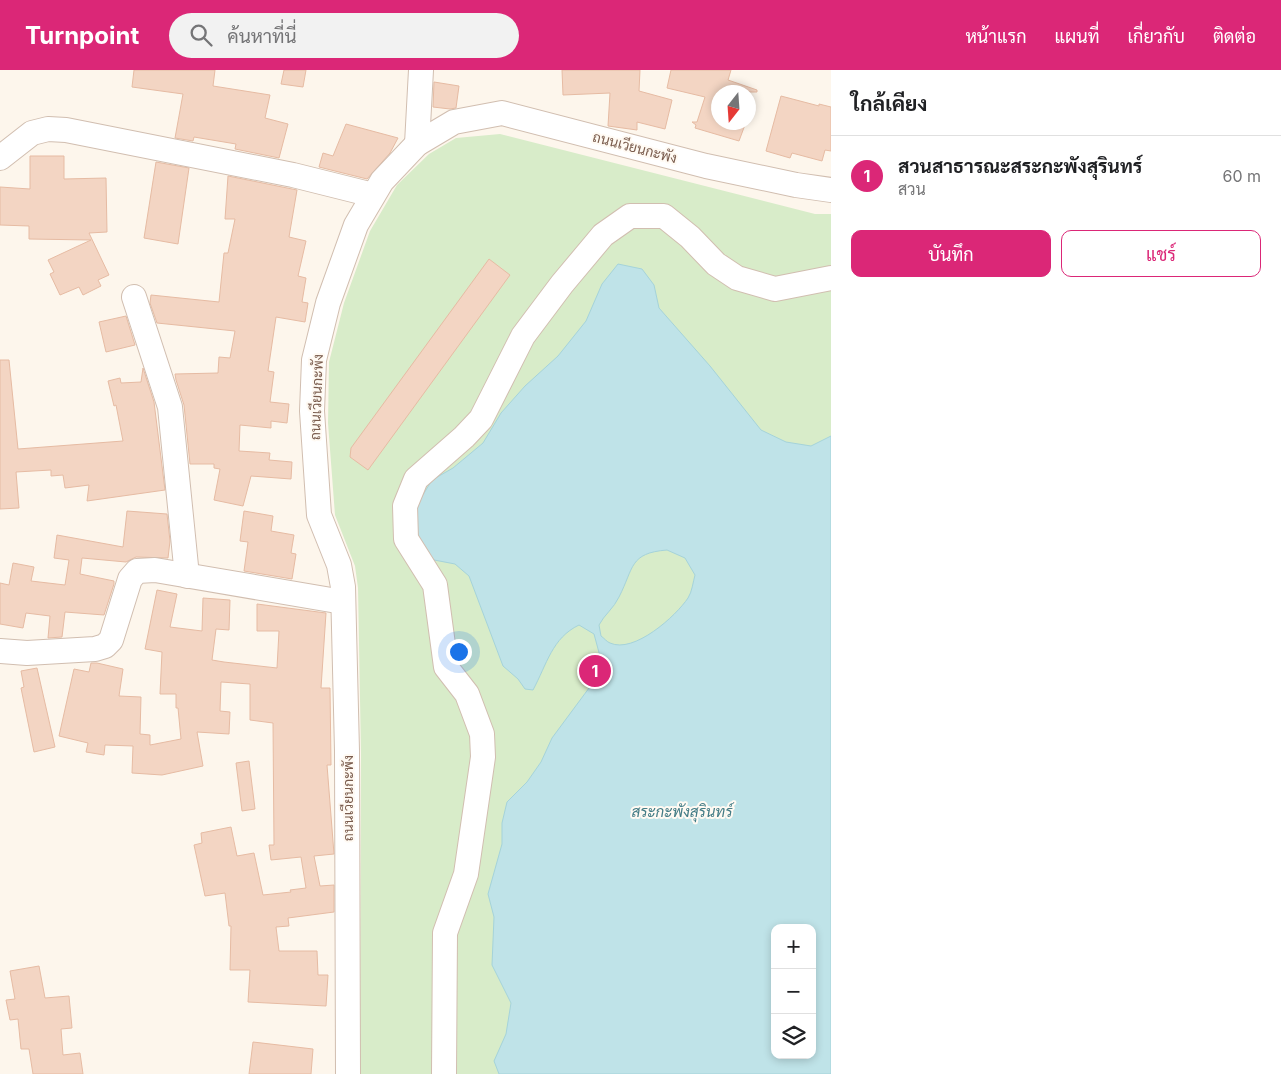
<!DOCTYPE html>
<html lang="th">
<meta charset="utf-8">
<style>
:root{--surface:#fff;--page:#f2f2f2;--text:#202124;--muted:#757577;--line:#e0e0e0;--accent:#db2777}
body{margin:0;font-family:Inter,Sarabun,sans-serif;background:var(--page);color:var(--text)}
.controls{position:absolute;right:15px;bottom:15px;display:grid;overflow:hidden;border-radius:10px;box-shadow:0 2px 8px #0003}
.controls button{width:45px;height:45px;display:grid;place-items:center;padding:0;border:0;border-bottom:1px solid var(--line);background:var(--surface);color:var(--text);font:25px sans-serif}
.compass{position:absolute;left:711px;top:15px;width:45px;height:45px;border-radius:50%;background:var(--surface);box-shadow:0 2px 8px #0003;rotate:197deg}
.you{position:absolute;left:458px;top:581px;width:18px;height:18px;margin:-12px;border:4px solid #fff;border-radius:50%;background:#1a73e8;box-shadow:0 0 0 8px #1a73e833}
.badge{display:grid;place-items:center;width:32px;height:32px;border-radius:50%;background:var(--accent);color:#fff;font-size:16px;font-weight:700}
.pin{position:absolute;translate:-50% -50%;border:2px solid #fff;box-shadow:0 1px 5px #0006}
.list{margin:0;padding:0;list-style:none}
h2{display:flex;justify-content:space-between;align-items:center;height:65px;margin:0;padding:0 20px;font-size:21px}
h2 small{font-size:16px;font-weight:400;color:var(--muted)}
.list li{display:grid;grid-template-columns:32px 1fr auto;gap:15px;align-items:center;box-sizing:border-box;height:80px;padding:0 20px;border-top:1px solid var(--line)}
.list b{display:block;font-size:19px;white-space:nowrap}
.list p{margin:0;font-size:16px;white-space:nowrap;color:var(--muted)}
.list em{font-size:16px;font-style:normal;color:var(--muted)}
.actions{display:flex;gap:10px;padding:15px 20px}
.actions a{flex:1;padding:11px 0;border:1px solid var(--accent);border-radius:10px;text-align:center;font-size:18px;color:var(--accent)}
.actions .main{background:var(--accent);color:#fff}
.icon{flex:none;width:28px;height:28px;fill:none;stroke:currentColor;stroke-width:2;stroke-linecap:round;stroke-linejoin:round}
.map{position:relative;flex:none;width:831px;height:1004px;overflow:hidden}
header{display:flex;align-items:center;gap:30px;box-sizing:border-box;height:70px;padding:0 25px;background:var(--accent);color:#fff}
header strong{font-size:24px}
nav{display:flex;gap:28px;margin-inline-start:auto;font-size:18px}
.search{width:350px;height:45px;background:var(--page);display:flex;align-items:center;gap:12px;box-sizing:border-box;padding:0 18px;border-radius:28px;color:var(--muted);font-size:19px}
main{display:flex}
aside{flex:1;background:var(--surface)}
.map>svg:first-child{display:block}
.green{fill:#d8ecc9;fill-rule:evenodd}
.water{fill:#bfe3e8;stroke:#a5d3da;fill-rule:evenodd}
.building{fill:#f3d5c3;stroke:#e6bba3}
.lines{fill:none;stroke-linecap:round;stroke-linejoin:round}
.minor-casing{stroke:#d1beb0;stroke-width:26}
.minor{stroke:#fff;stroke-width:24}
.labels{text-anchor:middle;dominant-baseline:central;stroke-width:4;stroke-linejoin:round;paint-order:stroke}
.street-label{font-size:14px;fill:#7a5c4d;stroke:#fffaf3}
.water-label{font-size:15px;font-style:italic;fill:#437c86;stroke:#fffaf3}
</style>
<header>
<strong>Turnpoint</strong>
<div class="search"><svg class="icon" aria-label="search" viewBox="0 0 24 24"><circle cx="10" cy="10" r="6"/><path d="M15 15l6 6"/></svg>ค้นหาที่นี่</div>
<nav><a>หน้าแรก</a><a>แผนที่</a><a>เกี่ยวกับ</a><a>ติดต่อ</a></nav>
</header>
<main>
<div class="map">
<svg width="831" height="1004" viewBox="0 0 831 1004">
<rect width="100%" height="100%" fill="#fdf6ec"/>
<path class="green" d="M500,64L815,144H831V1004H360L361,684L358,518L355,496L335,445L328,353L329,292L344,233L370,161L397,115L429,84L456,68ZM775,858H812V985H775Z"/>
<path class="water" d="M618,194L642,199L654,215L659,238L710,296L761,360L786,372L811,376L831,366V1004H499L494,991L506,964L511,933L492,895L494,847L488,824L502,774V753L507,732L527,712L541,692L552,668L592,614L601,590L594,564L579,555C552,568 547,594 533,620L525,619L518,609L503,596L469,506L455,494L429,489L415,467L418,433L432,410L453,398L483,373L501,343L525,316L558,286L586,251L602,214ZM667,480L685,488L695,505C693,512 692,522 688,528C676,546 634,584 610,573C607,572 604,568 601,566L599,555C604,545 614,538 619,527C634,498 629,483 667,480ZM775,858H812V985H775Z"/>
<g class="building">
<polygon points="134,0 215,0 213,16 270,25 265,48 288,54 279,88 235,79 236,74 194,67 193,71 175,68 183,24 132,17"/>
<polygon points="284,0 306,0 303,17 281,14"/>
<polygon points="562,0 640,0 639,21 672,30 665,59 637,52 637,60 608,56 610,23 563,25"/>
<polygon points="671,0 731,0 728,10 757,20 757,22 718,22 718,52 746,52 739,71 695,58 696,55 692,52 697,52 705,27 667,18"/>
<polygon points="434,12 459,16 456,38 450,39 433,37"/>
<polygon points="781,26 819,36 819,34 831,37 831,81 825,80 822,91 792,83 790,88 766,81"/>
<polygon points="346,54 398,68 390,83 367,109 319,97 323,83 333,86"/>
<polygon points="30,86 64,86 64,109 106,108 107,162 89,163 109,205 98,210 101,216 83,225 79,217 60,225 50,204 54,202 48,190 91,170 29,169 29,156 0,155 0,117 30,119"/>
<polygon points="156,92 189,98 178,174 144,168"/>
<polygon points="228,106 297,120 289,167 306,171 298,206 306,208 302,232 308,233 305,252 276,247 268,301 274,302 270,332 289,334 287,353 271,351 271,358 240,355 239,381 270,383 269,390 292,392 291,409 251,406 243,436 214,430 220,399 214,398 214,394 190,394 184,335 176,310 175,304 218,303 219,287 230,288 235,261 157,253 150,233 151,225 219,232 224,183 228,183 235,149 225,149"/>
<polygon points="489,189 510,205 368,400 350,387 351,378"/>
<polygon points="126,246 135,275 106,282 99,252"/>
<polygon points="0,290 9,290 18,379 123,371 116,335 114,336 108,311 120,308 121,313 141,312 143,298 154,332 165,420 87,431 89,415 65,418 63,405 51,406 51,400 16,402 19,438 0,439"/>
<polygon points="127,441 167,444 170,471 168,488 136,487 126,492 82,488 80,504 114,511 114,514 104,545 65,542 62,567 48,568 50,546 26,543 23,558 0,554 0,513 9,515 13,493 34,497 31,511 65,515 69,490 54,488 57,465 123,477"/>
<polygon points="244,441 273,446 271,461 294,465 291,483 296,484 292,509 244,501 248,472 240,471"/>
<polygon points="157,520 177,524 170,557 202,561 203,528 230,530 229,560 216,559 212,590 224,592 277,598 279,561 257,561 257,534 326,543 321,618 330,618 331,695 327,695 334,784 314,786 320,816 334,815 334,842 288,848 289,856 276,857 279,881 317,881 318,905 328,905 326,936 248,932 250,900 230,900 231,856 229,856 225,823 205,826 194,775 202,773 201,763 231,757 237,786 254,783 263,825 291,822 290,820 306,818 301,787 271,790 269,775 274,775 273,653 250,650 250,614 221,612 220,641 230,642 229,664 197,662 203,696 162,705 132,703 133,676 105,675 104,685 86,682 88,673 59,666 74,599 89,602 91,593 97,593 123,599 119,626 141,627 140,664 150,665 150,675 181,669 178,638 176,638 176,624 160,624 162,582 145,579"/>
<polygon points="37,598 55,677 34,682 21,618 24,617 21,601"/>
<polygon points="249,691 255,739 242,741 236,693"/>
<polygon points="39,896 45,928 69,926 72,958 61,959 63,985 80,983 83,1004 33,1004 29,979 21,979 18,949 10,950 6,930 15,929 10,901"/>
<polygon points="253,972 313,979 311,1004 249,1004"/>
</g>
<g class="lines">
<g class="minor-casing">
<g id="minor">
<polyline points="417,74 421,0"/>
<polyline points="0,88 32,63 48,59 66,60 293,105 373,125"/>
<polyline points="134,227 170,337 187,506"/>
<polyline points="0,581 27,583 95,579 105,576 111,570 130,509 137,501 155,500 343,532"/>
<polyline points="348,1004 347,681 343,517 339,495 319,445 312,341 314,290 328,233 356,155 382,111 417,74 454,52 502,43 706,96 796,115 831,120"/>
<polyline points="444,1004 445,863 466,804 483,687 482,664 467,624 446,597 435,515 406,469 405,436 416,409 464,367 481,349 523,266 562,214 603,165 630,146 664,146 690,167 716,194 737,208 775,219 831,208"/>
</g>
</g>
<use href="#minor" class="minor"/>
</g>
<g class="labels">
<g class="street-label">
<text transform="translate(635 77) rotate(15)">ถนนเวียนกะพัง</text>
<text transform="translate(316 327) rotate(-88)">ถนนเวียนกะพัง</text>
<text transform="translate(347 728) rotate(-90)">ถนนเวียนกะพัง</text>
</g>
<g class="water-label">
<text x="682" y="741">สระกะพังสุรินทร์</text>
</g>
</g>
</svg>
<div class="controls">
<button>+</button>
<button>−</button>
<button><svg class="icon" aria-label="layers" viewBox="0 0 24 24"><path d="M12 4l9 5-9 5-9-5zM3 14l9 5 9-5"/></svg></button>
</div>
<svg class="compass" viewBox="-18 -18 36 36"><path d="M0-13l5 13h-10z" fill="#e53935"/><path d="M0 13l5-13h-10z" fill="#757577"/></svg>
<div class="you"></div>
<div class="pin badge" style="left:595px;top:601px">1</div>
</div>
<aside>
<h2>ใกล้เคียง<small></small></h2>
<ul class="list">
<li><span class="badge">1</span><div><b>สวนสาธารณะสระกะพังสุรินทร์</b><p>สวน</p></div><em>60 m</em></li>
</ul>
<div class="actions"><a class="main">บันทึก</a><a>แชร์</a></div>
</aside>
</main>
